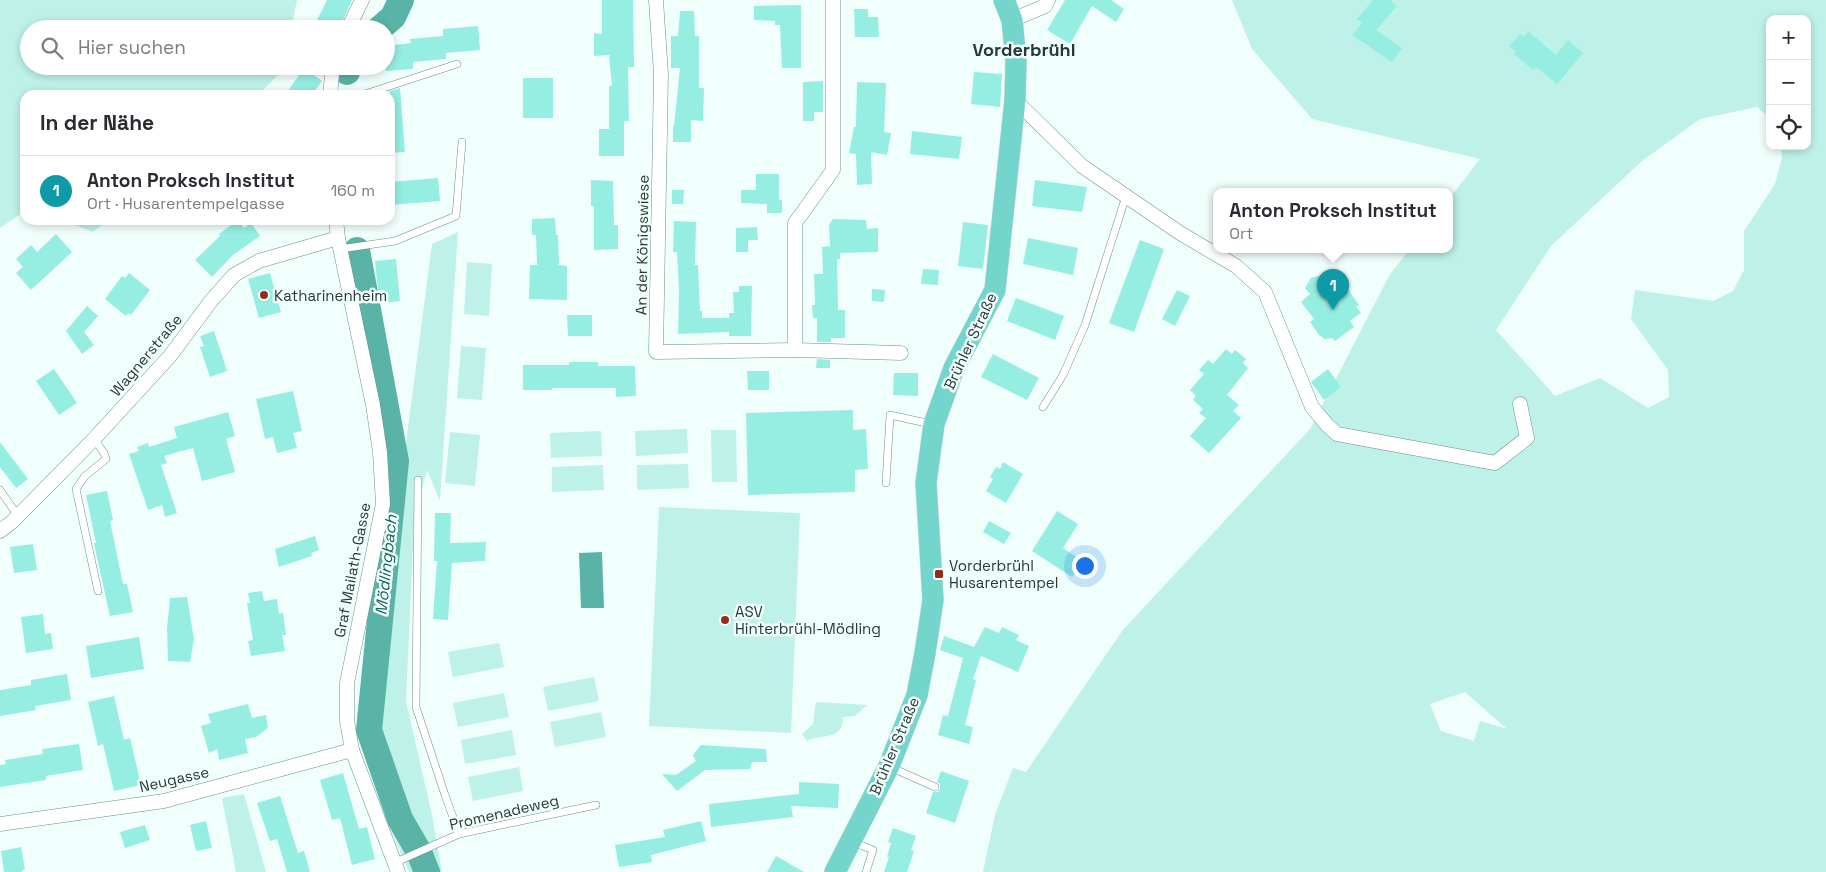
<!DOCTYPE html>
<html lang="de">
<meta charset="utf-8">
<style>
:root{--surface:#fff;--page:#f2f2f3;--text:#2b2b33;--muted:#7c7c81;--line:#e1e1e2;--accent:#952c16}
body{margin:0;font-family:"Space Grotesk",sans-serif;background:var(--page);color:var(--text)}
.controls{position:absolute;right:15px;top:15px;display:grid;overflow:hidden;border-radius:10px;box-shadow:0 2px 8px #0003}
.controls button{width:45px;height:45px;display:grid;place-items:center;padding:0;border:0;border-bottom:1px solid var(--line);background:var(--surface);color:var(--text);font:25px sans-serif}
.you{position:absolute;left:1084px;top:565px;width:18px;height:18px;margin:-12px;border:4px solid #fff;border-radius:50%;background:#1a73e8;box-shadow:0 0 0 8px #1a73e833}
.badge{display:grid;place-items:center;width:32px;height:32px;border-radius:50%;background:var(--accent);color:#fff;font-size:16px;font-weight:700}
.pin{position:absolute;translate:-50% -41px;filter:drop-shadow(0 1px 2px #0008)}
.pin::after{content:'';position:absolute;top:26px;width:18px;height:15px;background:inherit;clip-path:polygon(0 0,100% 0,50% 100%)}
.popup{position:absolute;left:1213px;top:188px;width:240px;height:65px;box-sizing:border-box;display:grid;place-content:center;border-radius:10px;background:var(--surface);filter:drop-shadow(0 1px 4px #0005);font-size:16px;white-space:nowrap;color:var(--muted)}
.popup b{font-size:19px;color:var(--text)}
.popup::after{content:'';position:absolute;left:50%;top:100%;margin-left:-10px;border:10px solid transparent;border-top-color:var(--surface)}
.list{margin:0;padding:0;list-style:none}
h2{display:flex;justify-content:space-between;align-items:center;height:65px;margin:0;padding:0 20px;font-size:21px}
h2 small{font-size:16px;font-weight:400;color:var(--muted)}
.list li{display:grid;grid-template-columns:32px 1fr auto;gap:15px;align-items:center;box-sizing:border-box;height:70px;padding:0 20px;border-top:1px solid var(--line)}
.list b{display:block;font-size:19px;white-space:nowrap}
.list p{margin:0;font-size:16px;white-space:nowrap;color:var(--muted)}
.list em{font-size:16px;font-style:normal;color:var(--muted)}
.icon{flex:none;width:28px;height:28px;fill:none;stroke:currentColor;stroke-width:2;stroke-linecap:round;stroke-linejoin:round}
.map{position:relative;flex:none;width:1826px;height:872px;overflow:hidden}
.search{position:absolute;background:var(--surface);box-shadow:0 2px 8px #0003;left:20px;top:20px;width:375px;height:55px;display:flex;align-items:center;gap:12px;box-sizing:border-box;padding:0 18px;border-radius:28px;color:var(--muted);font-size:19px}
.panel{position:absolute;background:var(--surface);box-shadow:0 2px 8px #0003;left:20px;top:90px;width:375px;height:135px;border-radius:15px}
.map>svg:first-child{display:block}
.green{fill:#bef1e8;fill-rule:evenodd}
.water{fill:#59b3a6}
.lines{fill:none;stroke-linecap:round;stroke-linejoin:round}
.river{stroke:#59b3a6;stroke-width:26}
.building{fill:#95eee1}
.lane-casing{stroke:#6d8e89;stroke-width:8}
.street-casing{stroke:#6d8e89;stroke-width:15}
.primary-casing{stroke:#d9dbdb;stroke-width:22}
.lane{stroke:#fff;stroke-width:7}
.street{stroke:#fff;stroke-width:14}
.primary{stroke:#73d5cb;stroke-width:21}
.poi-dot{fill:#952c16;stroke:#f1fffc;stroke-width:2}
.labels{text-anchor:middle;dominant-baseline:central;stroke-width:5;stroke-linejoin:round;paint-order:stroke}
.street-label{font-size:15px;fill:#2a3835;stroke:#f1fffc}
.poi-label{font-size:15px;fill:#2a3835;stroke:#f1fffc;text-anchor:start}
.water-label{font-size:16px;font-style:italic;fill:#135e56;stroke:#f1fffc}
.quarter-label{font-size:18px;font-weight:bold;fill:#2a3835;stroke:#f1fffc}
</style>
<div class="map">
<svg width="1826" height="872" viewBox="0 0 1826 872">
<rect width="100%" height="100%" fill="#f1fffc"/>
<g class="green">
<polygon points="0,0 297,0 291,29 29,29 29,66 282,66 281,72 258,95 25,95 25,211 0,228"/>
<path d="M1232,0H1826V872H983L995,815L1013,768L1026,772L1122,631L1310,429L1390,274L1410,249H1449V199L1480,159L1312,119L1252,49ZM1770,19H1807V146H1781L1782,158L1775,184L1744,231V270L1733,291L1713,301L1635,290L1631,319L1668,370L1669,397L1648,408L1600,378L1555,396L1496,330L1551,246L1642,161L1700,119L1757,107L1770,118ZM1465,692L1507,729L1480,721L1474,741L1441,731L1430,704Z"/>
<polygon points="62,220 109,220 93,232"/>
<polygon points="458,232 440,501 427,470 414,522 406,701 432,815 442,872 409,872 386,819 357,715 402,474 432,244"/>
<polygon points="467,262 492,264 489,316 464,314"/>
<polygon points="461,346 486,348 482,400 457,398"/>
<polygon points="687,429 688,453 636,456 635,431"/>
<polygon points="711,430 736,430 737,482 712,482"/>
<polygon points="601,431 602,456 551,458 550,433"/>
<polygon points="450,432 480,435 475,486 445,483"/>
<polygon points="688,464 689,488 637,490 637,465"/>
<polygon points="603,465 604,490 552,492 552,467"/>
<polygon points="659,507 800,513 791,733 649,726"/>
<polygon points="499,643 504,667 453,677 448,652"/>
<polygon points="594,677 599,701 548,711 543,687"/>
<polygon points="504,693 509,717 458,727 453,703"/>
<path d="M816,702L867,705L855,716L843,717C843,720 842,726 840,729C834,739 817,735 807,741L802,734L813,724Z"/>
<polygon points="601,712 606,737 555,747 550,722"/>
<polygon points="512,730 516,755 465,764 461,740"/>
<polygon points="519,767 523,791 473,801 468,777"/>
<polygon points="244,794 266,872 236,872 222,798"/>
</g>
<polygon class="water" points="602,552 604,608 581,608 579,553"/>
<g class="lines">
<g class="river">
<polyline points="379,29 393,17 401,0"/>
<polyline points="347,72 348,66"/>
<polyline points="357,250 396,461 369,730 400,819 419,852 427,872"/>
</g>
</g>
<g class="building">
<polygon points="327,0 352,0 339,29 330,29 316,22"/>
<polygon points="602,0 633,0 634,67 628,67 629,121 624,121 624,156 599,156 599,129 609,129 609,86 612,86 609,55 594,56 594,33 602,34"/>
<polygon points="1065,0 1111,0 1124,9 1116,22 1092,6 1070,44 1047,30"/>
<polygon points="1373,0 1390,0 1397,6 1376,30 1402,48 1392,62 1352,35 1362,23 1357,19"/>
<polygon points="801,5 801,68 782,68 780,25 775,25 775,21 754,20 754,6"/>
<polygon points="854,9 868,9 868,17 878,17 879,37 855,37"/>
<polygon points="680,11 694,11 695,36 699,36 699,88 704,88 703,121 691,120 691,142 673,142 673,126 674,126 680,68 671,68 671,36 678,36"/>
<polygon points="478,26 480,50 446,53 446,59 413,62 413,69 386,71 386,46 411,43 410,39 443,36 443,29"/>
<polygon points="1528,31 1556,55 1568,40 1583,53 1557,84 1536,67 1533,70 1514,54 1516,52 1509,46 1520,34 1524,37"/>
<polygon points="304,68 322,81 312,95 285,95"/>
<polygon points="974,72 1002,74 1000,107 971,104"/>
<rect x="523" y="78" width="30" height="40"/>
<polygon points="823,81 823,112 814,112 814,121 803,121 803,82"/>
<polygon points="857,82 886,83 884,132 891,133 887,155 871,152 872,184 857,185 856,154 849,153 854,127 856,127"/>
<polygon points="400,88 405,152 390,153 390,91"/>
<polygon points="912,131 962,137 959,159 910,154"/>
<polygon points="756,174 779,174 779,200 782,200 782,213 767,213 767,204 741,203 741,190 756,190"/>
<polygon points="438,178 440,201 390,205 390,182"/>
<polygon points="591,180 613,181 614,225 618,225 618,249 594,250 594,206 591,206"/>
<polygon points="1035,180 1087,187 1082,212 1032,206"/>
<polygon points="672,190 684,190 683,204 672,204"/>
<polygon points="555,218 556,235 558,235 559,265 567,266 567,300 529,299 530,265 537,265 536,235 532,235 532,219"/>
<polygon points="833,219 866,220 867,229 878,228 878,252 840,253 840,259 837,259 838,310 845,310 845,338 831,338 831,342 817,342 817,318 813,318 812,305 815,305 814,274 823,274 822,247 830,246 829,225"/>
<polygon points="238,220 244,228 251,223 260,236 233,255 212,277 195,260 220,236 219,234"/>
<polygon points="674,221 696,222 695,265 698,265 700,311 702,311 702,318 729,318 729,313 734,313 733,292 739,292 739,286 752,286 751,336 729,336 729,332 678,334 679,291 677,252 673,252"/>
<polygon points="963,222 988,225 983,269 958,266"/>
<polygon points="757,227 758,240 748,240 748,252 736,252 736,228"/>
<polygon points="56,234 72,252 31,290 16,273 23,267 16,259 31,245 37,252"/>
<polygon points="1028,238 1078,248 1073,275 1023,264"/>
<polygon points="1140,240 1164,249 1134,332 1109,323"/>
<polygon points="396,259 400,301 384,303 383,290 378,291 375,261"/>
<polygon points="923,269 939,270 938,285 921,284"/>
<polygon points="129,273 150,290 131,315 128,313 126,316 105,299 122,276 125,278"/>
<polygon points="270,273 281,312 259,318 248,279"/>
<polygon points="1337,274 1359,305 1356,307 1361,313 1350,321 1354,327 1335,341 1332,338 1325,339 1319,335 1310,322 1314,319 1301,302 1310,294 1305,288 1311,278 1322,275 1326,282"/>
<polygon points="872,289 885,290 884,302 872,301"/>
<polygon points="1177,290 1190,296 1175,326 1162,319"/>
<polygon points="1016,298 1064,316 1055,340 1007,321"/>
<polygon points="87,306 98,316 84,332 94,345 82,354 66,331"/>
<polygon points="567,315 592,315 592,336 568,336"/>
<polygon points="214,331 227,371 210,377 200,347 204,346 200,336"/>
<polygon points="1226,349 1232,354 1235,350 1246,359 1243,363 1248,368 1227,395 1239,405 1233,411 1241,418 1209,453 1190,436 1206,418 1199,413 1203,409 1193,400 1196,396 1190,390 1204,374 1199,370 1208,360 1213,364"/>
<polygon points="993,354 1039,378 1027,400 981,377"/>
<polygon points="817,359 830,360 830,368 816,368"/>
<polygon points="569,362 598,362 598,366 635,366 636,396 616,397 616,388 552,388 552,390 523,390 523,365 569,365"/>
<polygon points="54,369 77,403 59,415 36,381"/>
<polygon points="1328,369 1341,387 1324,400 1311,382"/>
<polygon points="747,371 769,371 769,390 748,390"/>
<polygon points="894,373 918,373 918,396 893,395"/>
<polygon points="293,391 302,431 293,433 297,448 277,453 273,437 265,439 256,399"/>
<polygon points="853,410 853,430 866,429 868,469 855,470 855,492 748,495 746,413"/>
<polygon points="228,412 235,436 226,439 235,472 202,481 193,448 164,456 167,463 161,465 177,513 165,517 162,505 148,510 129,454 139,451 137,447 148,443 149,447 177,438 174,427"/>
<polygon points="0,442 28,479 16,488 0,467"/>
<polygon points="1003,462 1023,474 1006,503 986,491 993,479 990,477 996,467 1000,469"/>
<polygon points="107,491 113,520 110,521 123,584 127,584 133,612 110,616 97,558 94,543 96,543 86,495"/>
<polygon points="1057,511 1078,524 1063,548 1082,561 1072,577 1032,551"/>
<polygon points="435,513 451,513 450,543 486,542 485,561 452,563 448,620 433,619 437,561 434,561"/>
<polygon points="989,521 1011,533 1004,544 983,532"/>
<polygon points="315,536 319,550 311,553 312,556 279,567 275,549"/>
<polygon points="33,544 37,570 14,573 10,547"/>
<polygon points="262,591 264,601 277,599 279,614 283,613 286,635 282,635 285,651 251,656 248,641 253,640 247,603 250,603 248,593"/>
<polygon points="187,597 194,639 190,662 168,661 167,629 170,598"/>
<polygon points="43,614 45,634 51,633 53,649 26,653 21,617"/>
<polygon points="985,627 999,633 1002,627 1019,635 1016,640 1029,646 1018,672 981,656 973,679 976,680 965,725 973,727 969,744 938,735 943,715 948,716 963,658 940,650 944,636 974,647"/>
<polygon points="139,637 144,669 91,678 86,646"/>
<polygon points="67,674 71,700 35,706 36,710 0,716 0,690 31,685 31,680"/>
<polygon points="114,696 124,740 130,738 141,785 114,791 103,744 98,746 88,702"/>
<polygon points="248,704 252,718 266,715 268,728 256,737 245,739 248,753 219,760 217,749 209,753 201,726 211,723 208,714"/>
<polygon points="79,744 83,770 46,776 46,780 0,787 0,765 6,764 5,760 43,754 42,749"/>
<polygon points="701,745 766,749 767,762 752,762 750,769 705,770 677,791 662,774 676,775 696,761 693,755"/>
<polygon points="941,771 969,781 955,823 926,813 933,792 938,792 940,789 940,784 937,782"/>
<polygon points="343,773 359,829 367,827 375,859 352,865 340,818 332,820 320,780"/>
<polygon points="799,782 839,784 838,808 791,806 793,817 711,827 709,804 799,794"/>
<polygon points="280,796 298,853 304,851 310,872 287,872 277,839 270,841 257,803"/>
<polygon points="206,821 212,848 196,851 190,825"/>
<polygon points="701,821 706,841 651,855 652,862 619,867 615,845 665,837 663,830"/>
<polygon points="145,825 150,840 125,848 120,832"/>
<polygon points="893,828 916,836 911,850 914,851 907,872 884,872 889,857 887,857 891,843 888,842"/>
<polygon points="21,847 25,870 22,870 22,872 4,872 1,851"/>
<polygon points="776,856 804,872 767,872"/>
</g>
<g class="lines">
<g class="lane-casing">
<g id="lane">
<polyline points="362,95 457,64"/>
<polyline points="340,247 347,248 395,241 456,216 462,142"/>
<polyline points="1043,407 1063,375 1085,325 1126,196"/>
<polyline points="94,439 104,453 106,459 85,476 76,489 98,591"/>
<polyline points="418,480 416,707 445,795 459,834"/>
<polyline points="886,483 890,415 931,424"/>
<polyline points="0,490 18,516"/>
<polyline points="890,767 935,787"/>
<polyline points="853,842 873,850 866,872"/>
<polyline points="394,863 459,834 596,805"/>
</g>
</g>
<g class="street-casing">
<g id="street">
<polyline points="656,0 661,74 656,352 795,350 901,353"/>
<polyline points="1012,20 1045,6 1048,0"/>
<polyline points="348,29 362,0"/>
<polyline points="330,95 332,75 334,66"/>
<polyline points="1015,100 1082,166 1180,233 1236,266 1265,292 1312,407 1327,425 1337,434 1495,463 1527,438 1520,404"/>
<polyline points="336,220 338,238 373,405 380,452 383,504 347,683 347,721 352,750 398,872"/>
<polyline points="795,350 795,223 833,170 833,0"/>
<polyline points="0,531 12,522 94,439 170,356 211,301 234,275 259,261 338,238"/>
<polyline points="0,824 164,801 352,750"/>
</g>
</g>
<g class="primary-casing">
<polyline id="primary" points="835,872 889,766 917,695 925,653 933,600 926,483 934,424 954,368 995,290 1015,100 1016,60 1012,20 1004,0"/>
</g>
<use href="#lane" class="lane"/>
<use href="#street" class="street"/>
<use href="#primary" class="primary"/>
</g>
<g class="poi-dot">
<circle cx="264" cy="295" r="5"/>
<rect x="934" y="569" width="10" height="10" rx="2.5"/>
<circle cx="725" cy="620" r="5"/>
</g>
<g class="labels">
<g class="street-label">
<text transform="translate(642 245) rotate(-89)">An der Königswiese</text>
<text transform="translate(970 341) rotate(-65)">Brühler Straße</text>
<text transform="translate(146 355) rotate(-50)">Wagnerstraße</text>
<text transform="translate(352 570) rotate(-79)">Graf Mailath-Gasse</text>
<text transform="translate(894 746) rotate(-67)">Brühler Straße</text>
<text transform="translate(174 779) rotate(-13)">Neugasse</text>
<text transform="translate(504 812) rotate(-13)">Promenadeweg</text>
</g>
<g class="poi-label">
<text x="274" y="295">Katharinenheim</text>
<text x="949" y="565">Vorderbrühl<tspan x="949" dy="17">Husarentempel</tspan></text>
<text x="735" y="611">ASV<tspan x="735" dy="17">Hinterbrühl-Mödling</tspan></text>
</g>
<g class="water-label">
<text transform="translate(386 565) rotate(-84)">Mödlingbach</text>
</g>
<g class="quarter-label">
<text x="1024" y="49">Vorderbrühl</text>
</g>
</g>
</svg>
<div class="controls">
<button>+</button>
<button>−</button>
<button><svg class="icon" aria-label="locate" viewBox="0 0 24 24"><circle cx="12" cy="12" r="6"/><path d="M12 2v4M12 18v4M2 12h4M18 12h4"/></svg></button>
</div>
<div class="you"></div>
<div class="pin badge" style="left:1333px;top:310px;background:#0f9aa8">1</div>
<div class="popup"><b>Anton Proksch Institut</b>Ort</div>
<div class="search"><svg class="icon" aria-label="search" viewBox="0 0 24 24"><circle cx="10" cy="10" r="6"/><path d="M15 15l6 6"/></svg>Hier suchen</div>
<section class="panel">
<h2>In der Nähe<small></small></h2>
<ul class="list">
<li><span class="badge" style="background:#0f9aa8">1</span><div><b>Anton Proksch Institut</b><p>Ort · Husarentempelgasse</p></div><em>160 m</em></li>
</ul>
</section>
</div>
